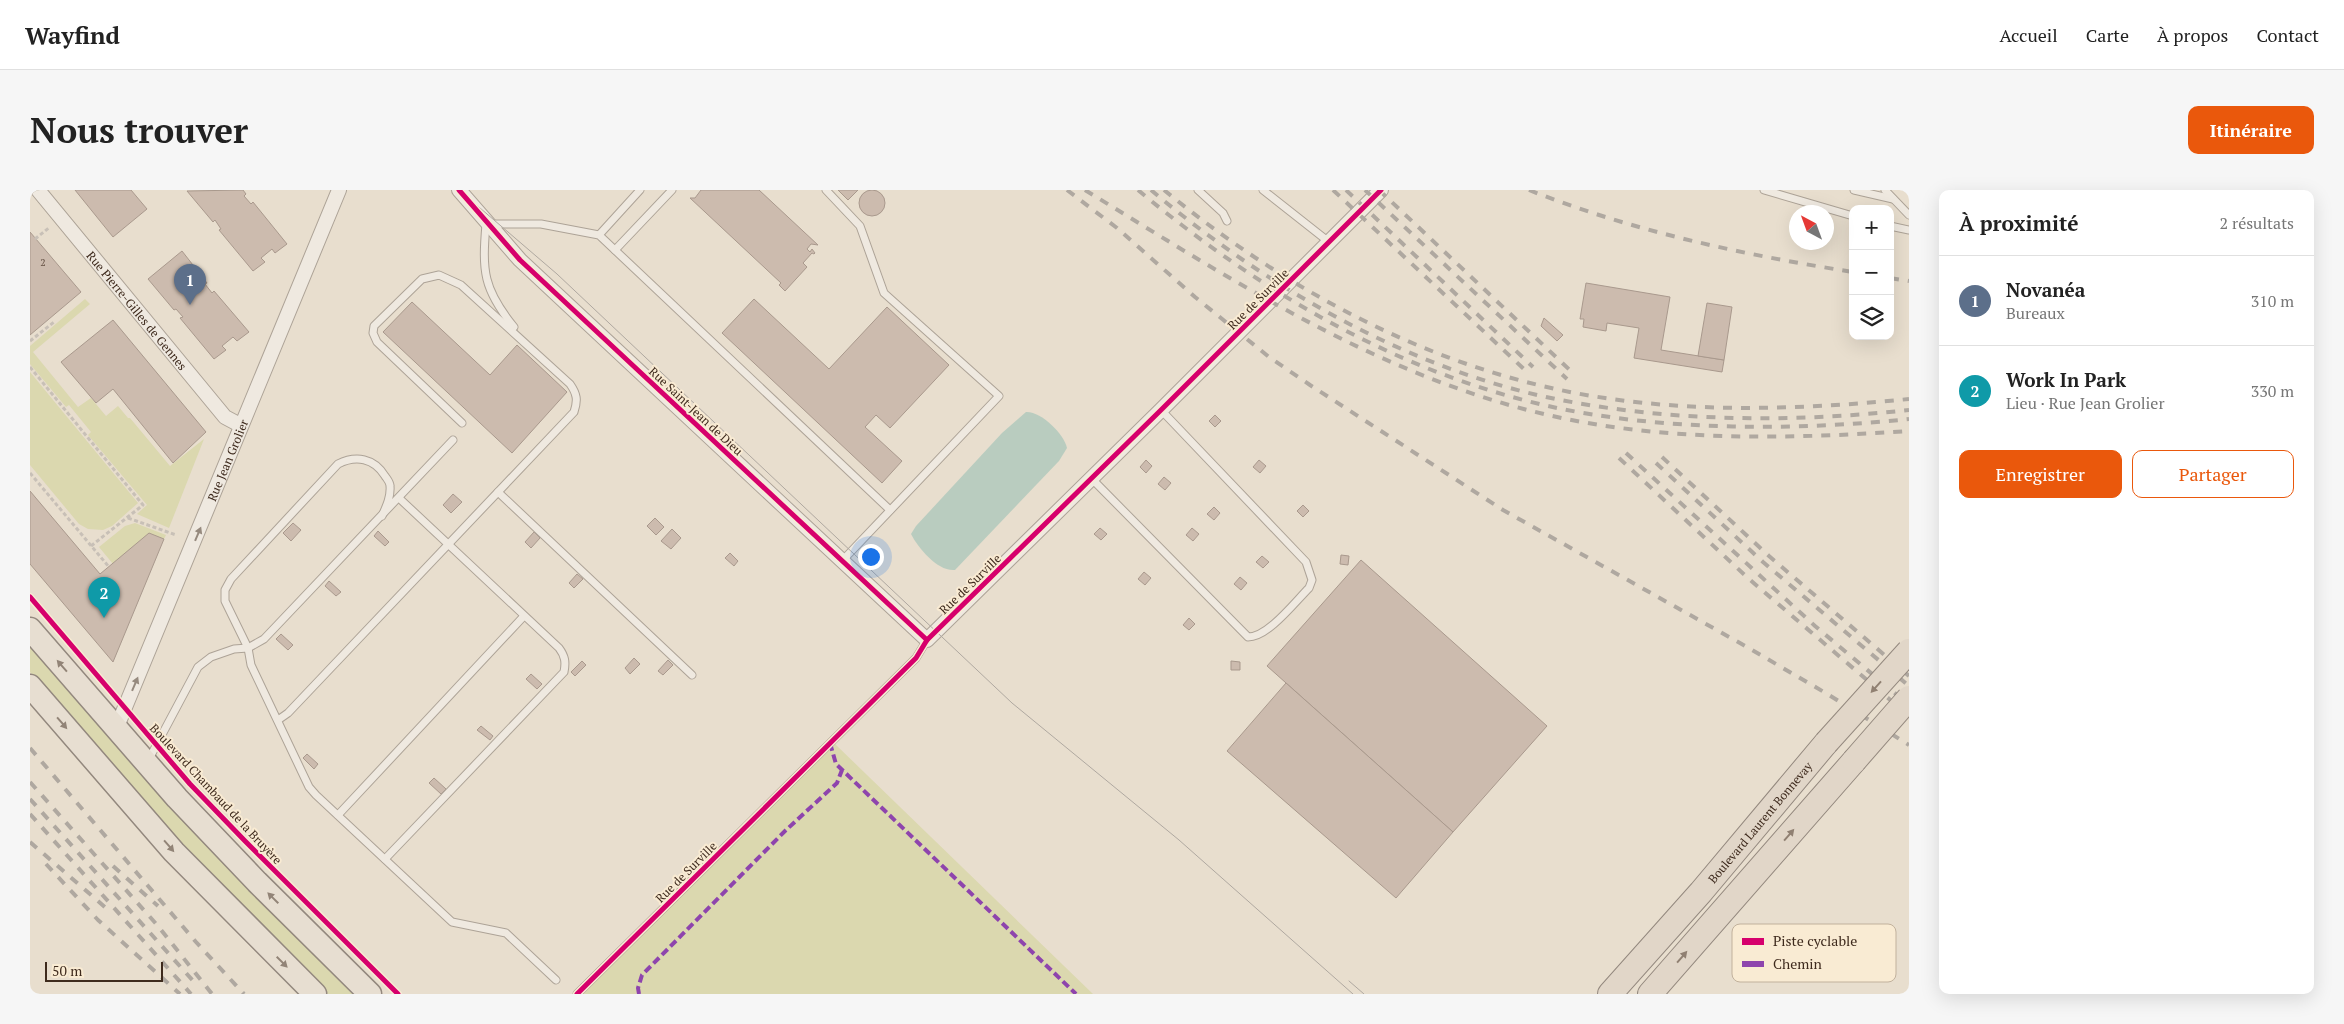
<!DOCTYPE html>
<html lang="fr">
<meta charset="utf-8">
<style>
:root{--surface:#fff;--page:#f6f6f6;--text:#222;--muted:#767676;--line:#e0e0e0;--accent:#ea580c}
body{margin:0;font-family:"PT Serif",serif;background:var(--page);color:var(--text)}
.controls{position:absolute;right:15px;top:15px;display:grid;overflow:hidden;border-radius:10px;box-shadow:0 5px 20px #0002}
.controls button{width:45px;height:45px;display:grid;place-items:center;padding:0;border:0;border-bottom:1px solid var(--line);background:var(--surface);color:var(--text);font:25px sans-serif}
.compass{position:absolute;left:1759px;top:15px;width:45px;height:45px;border-radius:50%;background:var(--surface);box-shadow:0 5px 20px #0002;rotate:319deg}
.scale{position:absolute;left:15px;bottom:12px;width:118px;box-sizing:border-box;padding-left:5px;border:2px solid #3e2a1d;border-top:0;font-size:14px;line-height:18px;white-space:nowrap;color:#3e2a1d;-webkit-text-stroke:4px #f9ebd3;paint-order:stroke}
.you{position:absolute;left:840px;top:366px;width:18px;height:18px;margin:-12px;border:4px solid #fff;border-radius:50%;background:#1a73e8;box-shadow:0 0 0 8px #1a73e833}
.badge{display:grid;place-items:center;width:32px;height:32px;border-radius:50%;background:var(--accent);color:#fff;font-size:16px;font-weight:700}
.pin{position:absolute;translate:-50% -41px;filter:drop-shadow(0 1px 2px #0008)}
.pin::after{content:'';position:absolute;top:26px;width:18px;height:15px;background:inherit;clip-path:polygon(0 0,100% 0,50% 100%)}
.list{margin:0;padding:0;list-style:none}
h2{display:flex;justify-content:space-between;align-items:center;height:65px;margin:0;padding:0 20px;font-size:21px}
h2 small{font-size:16px;font-weight:400;color:var(--muted)}
.list li{display:grid;grid-template-columns:32px 1fr auto;gap:15px;align-items:center;box-sizing:border-box;height:90px;padding:0 20px;border-top:1px solid var(--line)}
.list b{display:block;font-size:19px;white-space:nowrap}
.list p{margin:0;font-size:16px;white-space:nowrap;color:var(--muted)}
.list em{font-size:16px;font-style:normal;color:var(--muted)}
.actions{display:flex;gap:10px;padding:15px 20px}
.actions a{flex:1;padding:11px 0;border:1px solid var(--accent);border-radius:10px;text-align:center;font-size:18px;color:var(--accent)}
.actions .main{background:var(--accent);color:#fff}
.icon{flex:none;width:28px;height:28px;fill:none;stroke:currentColor;stroke-width:2;stroke-linecap:round;stroke-linejoin:round}
.map{position:relative;flex:none;width:1879px;height:804px;overflow:hidden;border-radius:10px}
header{display:flex;align-items:center;gap:30px;box-sizing:border-box;height:70px;padding:0 25px;background:var(--surface);border-bottom:1px solid var(--line)}
header strong{font-size:24px}
nav{display:flex;gap:28px;margin-inline-start:auto;font-size:18px}
.intro{display:flex;align-items:center;justify-content:space-between;box-sizing:border-box;height:120px;padding:0 30px}
h1{margin:0;font-size:35px}
.button{padding:12px 22px;border-radius:10px;background:var(--accent);color:#fff;font-size:18px;font-weight:700}
main{display:flex;gap:30px;padding:0 30px}
aside{flex:1;background:var(--surface);border-radius:10px;box-shadow:0 5px 20px #0002}
.map>svg:first-child{display:block}
.green{fill:#dbd8af}
.water{fill:#b9ccbf}
.building{fill:#ccbbae;stroke:#a9998d}
.lines{fill:none;stroke-linecap:round;stroke-linejoin:round}
.service-casing{stroke:#ada397;stroke-width:9}
.minor-casing{stroke:#ada397;stroke-width:16}
.primary-casing{stroke:#93887e;stroke-width:25}
.trunk-casing{stroke:#93887e;stroke-width:26}
.path{stroke:#c8c0b7;stroke-width:3;stroke-dasharray:4 2.5;stroke-linecap:butt}
.service{stroke:#efe9e0;stroke-width:7}
.minor{stroke:#efe9e0;stroke-width:14}
.primary{stroke:#e7ded1;stroke-width:22}
.trunk{stroke:#e1d6c8;stroke-width:24}
.tram{stroke:#afa8a0;stroke-width:1}
.rail{stroke:#afa8a0;stroke-width:4;stroke-dasharray:9 9;stroke-linecap:butt}
.trunk-bridge-casing{stroke:#93887e;stroke-width:26;stroke-linecap:butt}
.trunk-bridge{stroke:#e1d6c8;stroke-width:24}
.quiet{stroke:#8e44ad;stroke-width:4;stroke-dasharray:8 4;stroke-linecap:butt}
.cycleway-casing{stroke:#f9ebd3;stroke-width:8}
.cycleway{stroke:#d6006c;stroke-width:5}
.oneway{fill:#968a7e}
.oneway2{fill:#928477}
.oneway3{fill:#908072}
.labels{text-anchor:middle;dominant-baseline:central;stroke-width:4;stroke-linejoin:round;paint-order:stroke}
.number-label{font-size:10px;fill:#624e41}
.street-label{font-size:12px;fill:#3e2a1d;stroke:#f9ebd3}
.key{fill:#f9ebd3;stroke:#c1b19c;stroke-width:1}
.key-label{font-size:14px;fill:#3e2a1d}
</style>
<header>
<strong>Wayfind</strong>
<nav><a>Accueil</a><a>Carte</a><a>À propos</a><a>Contact</a></nav>
</header>
<div class="intro"><h1>Nous trouver</h1><a class="button">Itinéraire</a></div>
<main>
<div class="map">
<svg width="1879" height="804" viewBox="0 0 1879 804">
<rect width="100%" height="100%" fill="#e8dece"/>
<g class="green">
<polygon points="55,109 60,114 3,162 48,217 61,208 76,226 88,216 98,228 100,228 140,276 174,249 139,338 107,324 117,315 58,245 61,242 39,215 36,217 0,174 0,156"/>
<polygon points="0,182 108,313 82,336 73,340 58,339 49,334 0,275"/>
<polygon points="105,333 136,345 134,349 83,374 69,357 95,336"/>
<path d="M0,456C102,578 211,692 323,804H298L137,640L0,482Z"/>
<polygon points="804,553 1063,804 551,804"/>
</g>
<path class="water" d="M996,222C1011,221 1034,244 1037,258L1029,271L925,380C908,382 888,358 881,344L886,336L972,243Z"/>
<g class="building">
<circle cx="842" cy="13" r="13"/>
<polygon points="45,0 101,0 117,19 83,47"/>
<polygon points="213,0 216,4 214,6 221,14 223,12 257,54 245,63 242,59 231,68 235,72 223,81 189,40 191,39 185,30 183,32 157,1"/>
<polygon points="671,0 729,0 788,55 781,54 777,59 780,62 782,59 785,63 784,64 782,63 773,73 777,77 755,101 749,95 751,93 660,8 665,8"/>
<polygon points="808,0 828,0 818,10"/>
<polygon points="0,42 51,102 0,145"/>
<polygon points="152,61 177,93 175,94 182,103 184,101 219,142 207,151 203,147 192,156 196,160 184,169 150,128 153,127 146,119 144,120 118,89"/>
<polygon points="1556,93 1640,107 1631,160 1694,170 1692,182 1604,168 1609,138 1577,133 1576,141 1553,137 1554,129 1550,129"/>
<polygon points="724,109 799,179 857,117 919,175 860,238 846,225 835,237 872,271 852,293 692,143"/>
<polygon points="382,112 460,185 487,155 537,202 482,263 353,142"/>
<polygon points="1677,113 1702,117 1694,170 1668,166"/>
<polygon points="1514,128 1533,145 1527,151 1511,136"/>
<polygon points="83,130 176,242 143,273 83,199 66,213 31,172"/>
<polygon points="1185,225 1191,231 1185,237 1179,231"/>
<polygon points="1116,270 1122,276 1116,283 1110,277"/>
<polygon points="1229,270 1236,276 1230,283 1223,277"/>
<polygon points="1134,287 1141,293 1135,300 1128,294"/>
<polygon points="0,301 70,384 119,343 134,349 83,472 0,374"/>
<polygon points="423,304 432,312 421,323 413,315"/>
<polygon points="1273,315 1279,321 1273,327 1267,321"/>
<polygon points="1184,317 1190,323 1184,330 1177,324"/>
<polygon points="625,328 634,337 626,345 617,336"/>
<polygon points="263,333 271,340 261,351 253,343"/>
<polygon points="1070,338 1077,344 1071,350 1064,344"/>
<polygon points="1162,338 1169,344 1163,351 1156,345"/>
<polygon points="642,339 651,348 641,359 631,351"/>
<polygon points="348,341 359,352 355,356 344,346"/>
<polygon points="504,342 510,348 501,358 495,352"/>
<polygon points="700,363 708,371 704,376 695,368"/>
<polygon points="1311,365 1319,366 1318,375 1310,374"/>
<polygon points="1232,366 1239,372 1233,378 1226,372"/>
<polygon points="1331,370 1517,536 1423,642 1237,476"/>
<polygon points="1114,382 1121,388 1115,395 1108,389"/>
<polygon points="547,384 553,389 544,398 539,393"/>
<polygon points="1210,387 1217,393 1211,400 1204,394"/>
<polygon points="299,391 311,402 306,406 295,396"/>
<polygon points="1159,428 1165,434 1159,440 1153,435"/>
<polygon points="251,444 263,455 258,460 246,449"/>
<polygon points="604,468 610,474 600,484 595,478"/>
<polygon points="638,470 643,475 633,485 628,481"/>
<polygon points="552,471 556,475 545,486 541,482"/>
<polygon points="1201,471 1210,472 1210,480 1201,480"/>
<polygon points="501,484 512,494 507,499 496,489"/>
<polygon points="1256,493 1423,642 1366,708 1197,561"/>
<polygon points="451,536 463,546 460,550 447,540"/>
<polygon points="277,564 288,574 284,579 273,568"/>
<polygon points="404,588 416,599 411,604 399,593"/>
</g>
<g class="lines">
<g class="service-casing">
<g id="service">
<polyline points="796,0 830,36 854,103 969,206 812,371"/>
<polyline points="1168,0 1193,23 1197,31"/>
<polyline points="1233,0 1299,52"/>
<polyline points="1734,0 1823,26"/>
<polyline points="1824,0 1863,9"/>
<polyline points="1855,0 1879,25"/>
<polyline points="1860,36 1879,40"/>
<polyline points="569,45 610,0"/>
<polyline points="585,60 642,0"/>
<path d="M484,137C453,99 452,81 456,34H511L569,45L860,320"/>
<path d="M1062,289L1218,447C1238,447 1264,413 1279,398L1282,390L1276,372L1131,220"/>
<polyline points="468,302 662,485"/>
<path d="M352,326C356,317 361,307 360,296C360,292 357,289 355,286C344,268 326,265 308,274L201,389L195,400V411L218,458L221,475L279,597L286,605L422,732L476,743L526,790"/>
<path d="M248,530L258,523L544,222C548,210 547,204 540,194L431,95L409,85L392,89L344,136L343,143L347,152L432,233"/>
<polyline points="119,569 168,477 181,467 204,459 218,458 234,449 423,250"/>
<polyline points="308,625 494,426"/>
<path d="M355,669L534,482C536,472 535,466 529,458L370,309"/>
<polyline points="547,804 886,468 897,450"/>
</g>
</g>
<g class="minor-casing">
<g id="minor">
<path id="s1" d="M8,0L195,227L210,235"/>
<polyline points="429,0 490,70 897,450 1131,220 1351,0"/>
<path id="s2" d="M86,539L309,0"/>
</g>
</g>
<g class="primary-casing">
<g id="primary">
<polyline points="0,439 147,608 227,692 340,804"/>
<polyline points="0,496 144,662 285,804"/>
</g>
</g>
<g class="trunk-casing">
<g id="trunk">
<path id="s3" d="M1580,804L1671,702L1796,553"/>
<polyline points="1620,804 1824,571"/>
</g>
</g>
<g class="path">
<polyline points="5,49 20,37"/>
<polyline points="0,151 24,132"/>
<polyline points="0,177 113,315 61,356"/>
<polyline points="0,283 79,377"/>
<polyline points="98,328 146,345"/>
</g>
<use href="#service" class="service"/>
<use href="#minor" class="minor"/>
<use href="#primary" class="primary"/>
<use href="#trunk" class="trunk"/>
<g class="tram">
<polyline points="429,0 527,84 982,513 1149,650 1323,804"/>
<polyline points="1319,791 1334,804"/>
</g>
<g class="rail">
<polyline points="1037,0 1087,38 1165,107 1239,167 1280,195 1473,320 1717,457 1799,505 1879,555"/>
<path d="M1055,0C1202,90 1348,186 1518,225C1635,252 1760,249 1879,241"/>
<path d="M1108,0C1228,100 1364,181 1518,216C1630,241 1765,241 1879,229"/>
<path d="M1121,0C1234,95 1371,175 1516,207C1634,232 1760,233 1879,220"/>
<path d="M1134,0C1261,104 1411,184 1575,208C1675,223 1779,219 1879,209"/>
<polyline points="1303,0 1497,182"/>
<polyline points="1316,0 1503,177"/>
<polyline points="1335,0 1537,189"/>
<polyline points="1349,0 1544,184"/>
<path d="M1499,0C1602,41 1714,65 1823,82"/>
<polyline points="1860,88 1879,91"/>
<polyline points="1596,263 1785,436 1879,515"/>
<polyline points="1632,267 1739,366 1879,486"/>
<polyline points="1589,268 1719,389 1879,526"/>
<polyline points="1626,273 1733,372 1879,496"/>
<polyline points="0,558 166,752 214,804"/>
<polyline points="0,592 128,736 182,804"/>
<polyline points="0,609 165,793"/>
<polyline points="0,624 161,804"/>
<polyline points="0,652 76,718"/>
<polyline points="16,674 68,730 150,804"/>
<polyline points="83,676 128,716"/>
</g>
<g class="trunk-bridge-casing">
<g id="trunk-bridge">
<polyline points="1796,553 1879,461"/>
<polyline points="1824,571 1879,508"/>
</g>
</g>
<use href="#trunk-bridge" class="trunk-bridge"/>
<g class="quiet">
<polyline points="800,553 806,574 1046,804"/>
<polyline points="609,804 608,798 612,785 755,641 807,593 812,580"/>
</g>
<g class="cycleway-casing">
<g id="cycleway">
<polyline points="429,0 490,70 897,450"/>
<polyline points="0,407 160,594 215,651 368,804"/>
<polyline points="547,804 886,468 897,450 1131,220 1351,0"/>
</g>
</g>
<use href="#cycleway" class="cycleway"/>
</g>
<defs><path id="oneway-solid" d="M-6-.8H1V-3.2L6.5 0L1 3.2V.8H-6Z" transform="scale(1.25)"/></defs>
<g class="oneway">
<use href="#oneway-solid" transform="translate(168 344) rotate(-67)"/>
<use href="#oneway-solid" transform="translate(105 494) rotate(-67)"/>
</g>
<g class="oneway2">
<use href="#oneway-solid" transform="translate(32 476) rotate(-131)"/>
<use href="#oneway-solid" transform="translate(32 533) rotate(49)"/>
<use href="#oneway-solid" transform="translate(139 656) rotate(49)"/>
<use href="#oneway-solid" transform="translate(243 708) rotate(-135)"/>
<use href="#oneway-solid" transform="translate(252 772) rotate(45)"/>
</g>
<g class="oneway3">
<use href="#oneway-solid" transform="translate(1846 497) rotate(132)"/>
<use href="#oneway-solid" transform="translate(1759 645) rotate(-49)"/>
<use href="#oneway-solid" transform="translate(1652 767) rotate(-49)"/>
</g>
<g class="labels">
<g class="number-label">
<text x="13" y="72">2</text>
</g>
<g class="street-label">
<text transform="translate(1228 109) rotate(-45)">Rue de Surville</text>
<text stroke="none"><textPath href="#s1" startOffset="156">Rue Pierre-Gilles de Gennes</textPath></text>
<text transform="translate(666 221) rotate(43)">Rue Saint-Jean de Dieu</text>
<text stroke="none"><textPath href="#s2" startOffset="291">Rue Jean Grolier</textPath></text>
<text transform="translate(940 394) rotate(-44)">Rue de Surville</text>
<text transform="translate(186 604) rotate(47)">Boulevard Chambaud de la Bruyère</text>
<text stroke="none"><textPath href="#s3" startOffset="228">Boulevard Laurent Bonnevay</textPath></text>
<text transform="translate(656 682) rotate(-45)">Rue de Surville</text>
</g>
</g>
<rect x="1702" y="734" width="164" height="58" rx="8" class="key"/>
<rect x="1712" y="748" width="22" height="7" fill="#d6006c"/>
<rect x="1712" y="771" width="22" height="6" fill="#8e44ad"/>
<g class="key-label">
<text x="1743" y="756">Piste cyclable</text>
<text x="1743" y="779">Chemin</text>
</g>
</svg>
<div class="controls">
<button>+</button>
<button>−</button>
<button><svg class="icon" aria-label="layers" viewBox="0 0 24 24"><path d="M12 4l9 5-9 5-9-5zM3 14l9 5 9-5"/></svg></button>
</div>
<svg class="compass" viewBox="-18 -18 36 36"><path d="M0-13l5 13h-10z" fill="#e53935"/><path d="M0 13l5-13h-10z" fill="#767676"/></svg>
<div class="scale">50 m</div>
<div class="you"></div>
<div class="pin badge" style="left:160px;top:115px;background:#5c6f8a">1</div>
<div class="pin badge" style="left:74px;top:428px;background:#0f9aa8">2</div>
</div>
<aside>
<h2>À proximité<small>2 résultats</small></h2>
<ul class="list">
<li><span class="badge" style="background:#5c6f8a">1</span><div><b>Novanéa</b><p>Bureaux</p></div><em>310 m</em></li>
<li><span class="badge" style="background:#0f9aa8">2</span><div><b>Work In Park</b><p>Lieu · Rue Jean Grolier</p></div><em>330 m</em></li>
</ul>
<div class="actions"><a class="main">Enregistrer</a><a>Partager</a></div>
</aside>
</main>
